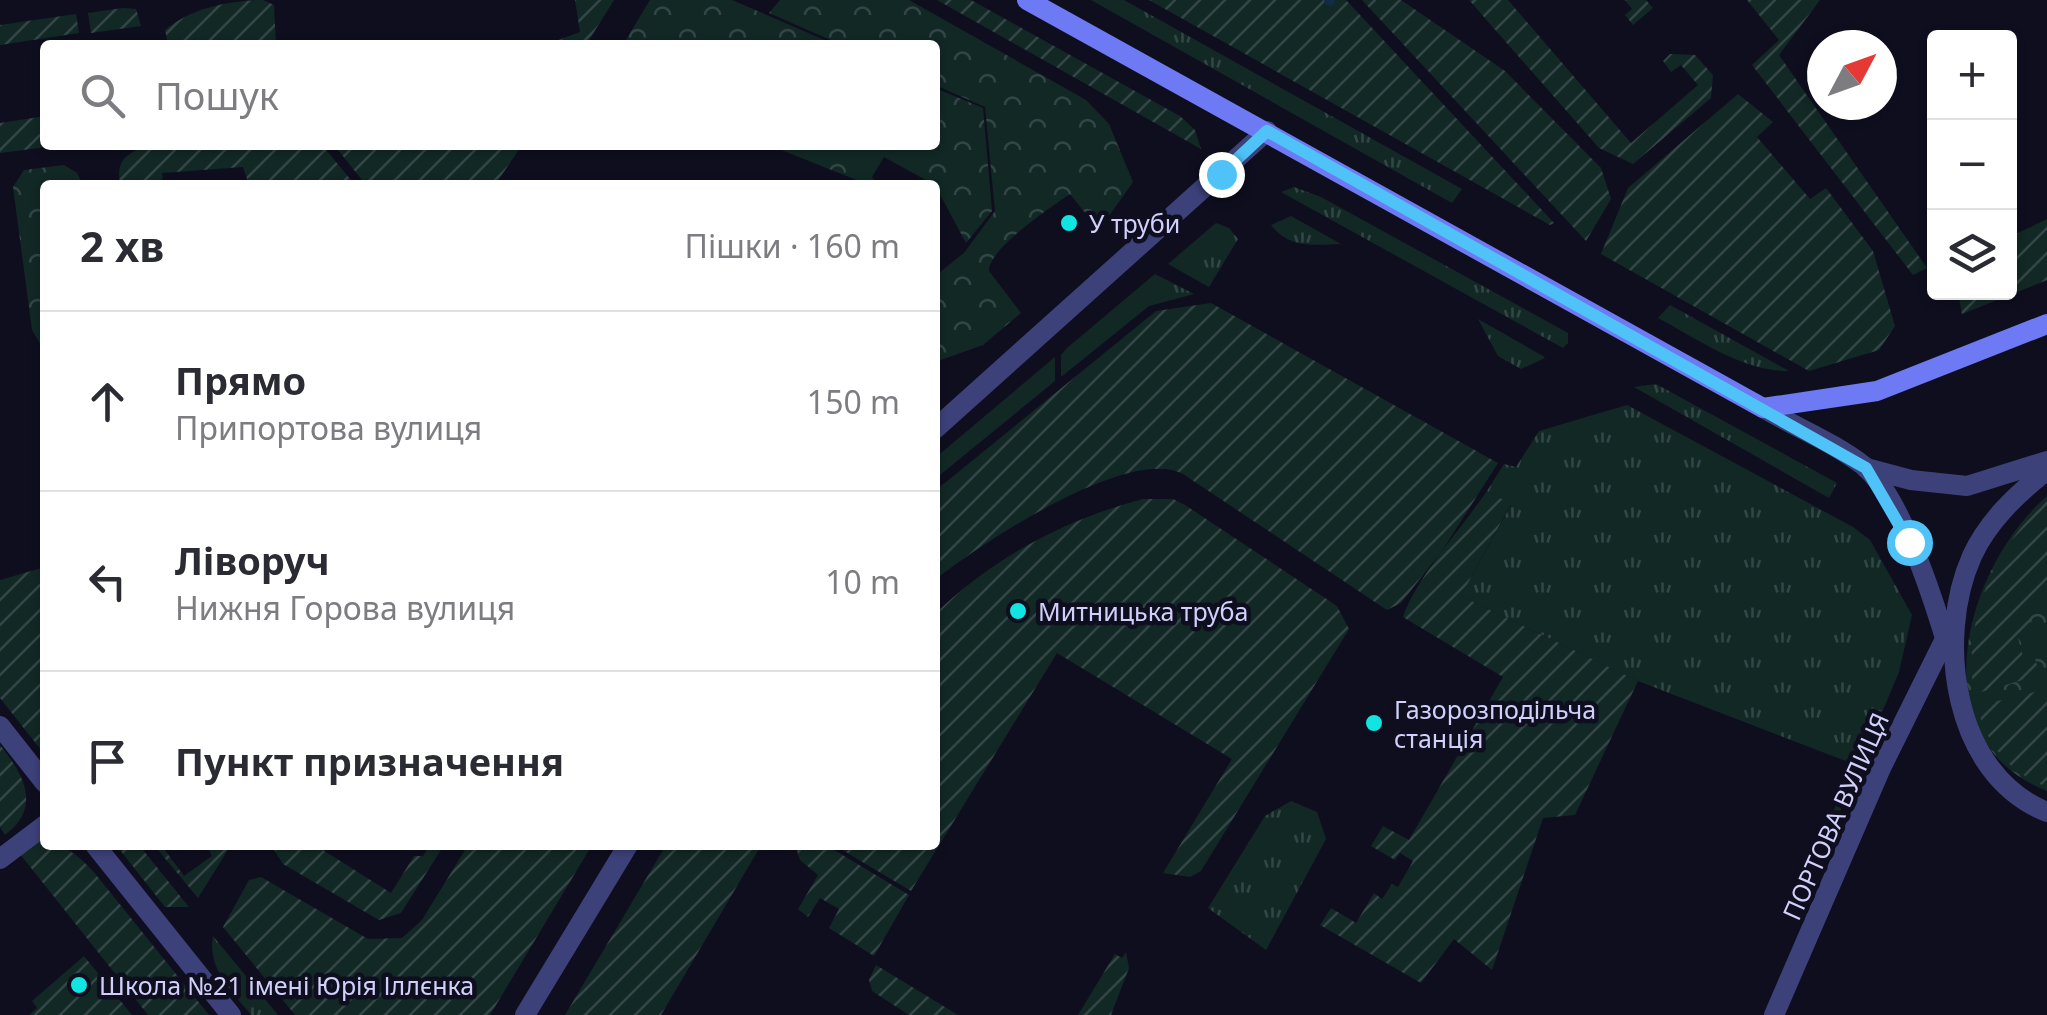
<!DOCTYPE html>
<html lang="uk">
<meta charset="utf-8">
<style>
:root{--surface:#fff;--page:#f7f7f7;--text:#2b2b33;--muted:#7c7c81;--line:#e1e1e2}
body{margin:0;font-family:"Noto Sans",sans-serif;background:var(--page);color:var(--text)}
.controls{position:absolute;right:30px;top:30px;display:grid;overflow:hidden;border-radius:10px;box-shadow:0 2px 8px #0004}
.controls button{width:90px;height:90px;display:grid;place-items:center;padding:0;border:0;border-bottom:2px solid var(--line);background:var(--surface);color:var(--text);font:50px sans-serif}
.compass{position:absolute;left:1807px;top:30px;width:90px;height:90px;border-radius:50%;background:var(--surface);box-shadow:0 2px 8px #0004;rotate:49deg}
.stop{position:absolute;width:30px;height:30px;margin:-22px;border:8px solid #4fc3f7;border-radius:50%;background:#fff}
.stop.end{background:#4fc3f7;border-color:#fff;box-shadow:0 2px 10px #0008}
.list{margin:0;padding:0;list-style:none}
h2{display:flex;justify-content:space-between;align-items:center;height:130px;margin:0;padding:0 40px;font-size:42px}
h2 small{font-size:32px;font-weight:400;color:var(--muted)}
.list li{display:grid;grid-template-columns:65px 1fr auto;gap:30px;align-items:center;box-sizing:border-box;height:180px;padding:0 40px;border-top:2px solid var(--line)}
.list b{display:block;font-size:38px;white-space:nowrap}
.list p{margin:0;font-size:32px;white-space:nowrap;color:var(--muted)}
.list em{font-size:32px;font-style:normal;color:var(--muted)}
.icon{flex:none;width:55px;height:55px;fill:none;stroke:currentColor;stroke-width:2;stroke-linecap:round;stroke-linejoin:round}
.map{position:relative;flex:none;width:2047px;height:1015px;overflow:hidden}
.search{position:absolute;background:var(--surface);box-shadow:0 2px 8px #0004;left:40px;top:40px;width:900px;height:110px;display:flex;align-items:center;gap:25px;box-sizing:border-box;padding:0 35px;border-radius:10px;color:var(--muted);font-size:38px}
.panel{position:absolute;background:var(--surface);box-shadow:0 2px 8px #0004;left:40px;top:180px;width:900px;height:670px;border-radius:10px}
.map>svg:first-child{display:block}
.grass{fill:url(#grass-tufts)}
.forest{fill:url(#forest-crowns)}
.garden{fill:url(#garden-furrows)}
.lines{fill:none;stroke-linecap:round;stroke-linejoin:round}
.stream{stroke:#122c44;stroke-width:10}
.minor{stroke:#3d417a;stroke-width:20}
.tertiary{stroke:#3d417a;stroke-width:20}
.secondary{stroke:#6e7af3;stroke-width:20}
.route{stroke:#4fc3f7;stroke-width:12}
.poi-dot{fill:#12e4e2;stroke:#0f0e1f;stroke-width:4}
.labels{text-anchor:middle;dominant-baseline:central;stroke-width:9;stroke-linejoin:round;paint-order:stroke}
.poi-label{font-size:25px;fill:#d0d0fb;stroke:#0f0e1f;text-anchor:start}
.street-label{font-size:25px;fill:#d0d0fb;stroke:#0f0e1f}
</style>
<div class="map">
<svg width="2047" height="1015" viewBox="0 0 2047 1015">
<defs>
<pattern id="grass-tufts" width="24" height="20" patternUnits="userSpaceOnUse" patternTransform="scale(2.5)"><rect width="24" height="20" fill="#122825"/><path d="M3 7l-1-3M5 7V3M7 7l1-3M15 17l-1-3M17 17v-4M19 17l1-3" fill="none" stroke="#334646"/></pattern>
<pattern id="forest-crowns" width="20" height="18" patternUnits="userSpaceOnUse" patternTransform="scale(2.5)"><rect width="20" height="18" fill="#122825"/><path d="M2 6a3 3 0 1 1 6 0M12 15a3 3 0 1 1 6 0" fill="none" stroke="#334646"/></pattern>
<pattern id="garden-furrows" width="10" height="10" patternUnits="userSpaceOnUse" patternTransform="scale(2.5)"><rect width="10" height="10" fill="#122825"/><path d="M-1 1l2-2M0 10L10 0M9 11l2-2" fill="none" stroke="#334646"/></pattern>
</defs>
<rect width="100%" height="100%" fill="#0f0e1f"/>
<g class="grass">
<polygon points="1091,0 1124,0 1462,189 1452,203"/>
<polygon points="1294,187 1321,197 1568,333 1568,343 1563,348 1281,192"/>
<path d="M1291,216L1341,244C1314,245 1290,249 1271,225Z"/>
<polygon points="1216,223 1229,228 1238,239 1209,287 1168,264"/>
<polygon points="1155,274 1194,294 1149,306 1061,377 1061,355 1067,348"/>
<path d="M1670,305L1789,371C1741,371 1700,340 1658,318Z"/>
<polygon points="1478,319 1543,356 1545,358 1521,369 1498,356"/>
<polygon points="1055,357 1055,381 935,479 935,458"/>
<polygon points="1656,384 1837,483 1829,498 1634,387"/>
<polygon points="1627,405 1853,527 1870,540 1912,615 1899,672 1828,840 1824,838 1851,763 1638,681 1461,596 1511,505 1487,491 1504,464 1516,467 1539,431"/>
<polygon points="1291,801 1317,812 1326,839 1266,950 1208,908 1265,816"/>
<path d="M213,936L278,1015H251C232,991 207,969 213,936Z"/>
</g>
<g class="forest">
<polygon points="650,0 732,0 836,45 623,45"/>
<path d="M780,0H909L1086,100L1109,124L1133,182L1099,230L1070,194C1051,207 988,249 989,271L1021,313L983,345L935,362V276L964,253L995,211L985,107L935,85V45H842L769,13Z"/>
<polygon points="935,88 983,108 992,211 966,243 935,185 884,157 872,177 878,185 858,185 859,181 769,145 935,145"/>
<polygon points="64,165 77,173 83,185 45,185 45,352 32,330 13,187 24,170"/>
<path d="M2047,496V791C1917,740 1964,568 2047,496Z"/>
</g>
<g class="garden">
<path d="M263,0L274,5L276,45H168L165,30C190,8 231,0 263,0Z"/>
<polygon points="575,0 614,0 586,45 545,45 580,32"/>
<polygon points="937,0 971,0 1180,116 1195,130 1201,149"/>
<polygon points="1149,0 1346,0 1554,223 1550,225"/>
<polygon points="1362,0 1401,0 1505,71 1601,168 1611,199 1586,241"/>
<polygon points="1469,0 1508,0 1631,143 1698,85 1681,65 1671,72 1663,61 1670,54 1695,55 1713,75 1711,98 1633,164 1599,148"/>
<polygon points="1625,0 1646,0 1653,8 1633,25 1625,15 1632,9"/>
<polygon points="1747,0 1820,0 1779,55 1927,268 1913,275 1752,65 1779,40"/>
<polygon points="123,8 136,9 141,26 91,33 88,13"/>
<polygon points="76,14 79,33 0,45 0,25"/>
<polygon points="1738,94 1773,122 1757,137 1810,199 1826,188 1873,251 1895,326 1879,350 1809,371 1601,254 1628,188"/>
<polygon points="45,116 45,145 62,145 0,153 0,123"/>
<path d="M149,145H322L355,185H249L243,167L162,173L163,185H120C116,159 126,154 149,145Z"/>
<polygon points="334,145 522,145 495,185 366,185"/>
<polygon points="2047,219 2047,280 1962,314 1958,293 2010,292 2010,237"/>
<path d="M1211,303L1498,463L1442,551L1401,603L1387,610L1183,474C1129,445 980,544 935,580V491L1156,311Z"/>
<path d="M1487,491L1511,504L1461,596L1638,681L1575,815L1543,818L1492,970L1454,939L1421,983L1320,925L1331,908L1356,923L1374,893L1382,899L1392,884L1398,887L1413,861L1400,853L1395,860L1371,846L1383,826L1409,840L1503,677L1403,617C1416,578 1462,528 1487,491Z"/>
<path d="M1143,499H1173L1185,505L1337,606L1349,629L1201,871L1190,877L1163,873L1232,759L1057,653L911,891L834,845H935V614C992,558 1066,519 1143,499Z"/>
<path d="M2047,501V579L2031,610L2029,634L2018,638L2023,657L2034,655L2040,675L1974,694C1963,621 1992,549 2047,501Z"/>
<polygon points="45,567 45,755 0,698 0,580"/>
<path d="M2047,689V787C2009,772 1987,746 1977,706Z"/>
<path d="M0,745C24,775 42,807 5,835L0,827Z"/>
<path d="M42,839L45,845C68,845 77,855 93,871L209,1015H148L20,854Z"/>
<polygon points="116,845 139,845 189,907 165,907"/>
<polygon points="154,845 161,845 184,876 212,856 207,845 231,845 198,898"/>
<polygon points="271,845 315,845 391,893 414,856 423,856 430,845 444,845 401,913 379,920 283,864"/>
<polygon points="468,845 592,845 490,1015 295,1015 223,927 249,880 261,877 368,939 402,938 422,920"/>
<polygon points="666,845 760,847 661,1015 565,1015"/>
<polygon points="795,845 826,845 909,895 874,956 829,928 839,909 820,898 808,917 798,909 818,875 800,860"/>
<polygon points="1126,952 1129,968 1111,1015 1078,1015 1115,954 1122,958"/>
<polygon points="84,956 132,1015 29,1015 37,1008 32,1001"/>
<polygon points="876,965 958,1015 909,1015 872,991 869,980"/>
</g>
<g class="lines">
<polyline class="stream" points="1329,0 1330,1"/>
<g class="minor">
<path d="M1763,408C1795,427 1835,443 1864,466C1901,497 1934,601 1948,648"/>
<polyline points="1866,468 1911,480 1967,486 2047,461"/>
<path d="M2047,470C2017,494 1988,521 1972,556C1935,639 1953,775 2047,812"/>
<polyline points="0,726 45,783"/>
<polyline points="95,845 231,1015"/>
<polyline points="0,859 45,825"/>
<polyline points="1774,1015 1881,768 1945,639"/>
</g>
<g class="tertiary">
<polyline points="935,429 1267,131"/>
<polyline points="525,1015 628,845"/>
</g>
<polyline class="secondary" points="1027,0 1763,408 1877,391 2047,324"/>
</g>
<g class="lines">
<polyline class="route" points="1221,174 1267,131 1866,468 1909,542"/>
</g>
<g class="poi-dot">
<circle cx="1069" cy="223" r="10"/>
<circle cx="1018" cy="611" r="10"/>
<circle cx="1374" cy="723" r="10"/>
<circle cx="79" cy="985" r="10"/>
</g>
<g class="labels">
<g class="poi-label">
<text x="1089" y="223">У труби</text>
<text x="1038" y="611">Митницька труба</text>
<text x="1394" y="709">Газорозподільча<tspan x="1394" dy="29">станція</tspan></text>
<text x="99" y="985">Школа №21 імені Юрія Іллєнка</text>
</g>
<g class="street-label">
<text transform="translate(1835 816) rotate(-66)">ПОРТОВА ВУЛИЦЯ</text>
</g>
</g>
</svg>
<div class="controls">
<button>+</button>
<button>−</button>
<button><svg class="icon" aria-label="layers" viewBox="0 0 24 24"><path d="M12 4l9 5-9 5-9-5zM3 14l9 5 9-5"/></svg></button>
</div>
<svg class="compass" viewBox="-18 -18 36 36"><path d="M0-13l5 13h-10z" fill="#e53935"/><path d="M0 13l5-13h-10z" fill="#7c7c81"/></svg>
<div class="stop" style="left:1909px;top:542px"></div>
<div class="stop end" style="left:1221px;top:174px"></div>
<div class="search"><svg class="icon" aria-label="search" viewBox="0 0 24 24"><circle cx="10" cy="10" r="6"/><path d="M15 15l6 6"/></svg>Пошук</div>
<section class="panel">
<h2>2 хв<small>Пішки · 160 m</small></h2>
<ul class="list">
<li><svg class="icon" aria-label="ahead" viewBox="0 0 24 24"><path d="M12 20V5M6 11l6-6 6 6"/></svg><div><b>Прямо</b><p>Припортова вулиця</p></div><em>150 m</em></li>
<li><svg class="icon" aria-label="left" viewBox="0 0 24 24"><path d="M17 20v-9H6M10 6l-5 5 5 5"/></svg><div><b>Ліворуч</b><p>Нижня Горова вулиця</p></div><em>10 m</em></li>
<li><svg class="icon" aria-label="arrive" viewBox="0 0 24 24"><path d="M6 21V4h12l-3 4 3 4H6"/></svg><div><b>Пункт призначення</b></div></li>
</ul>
</section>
</div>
